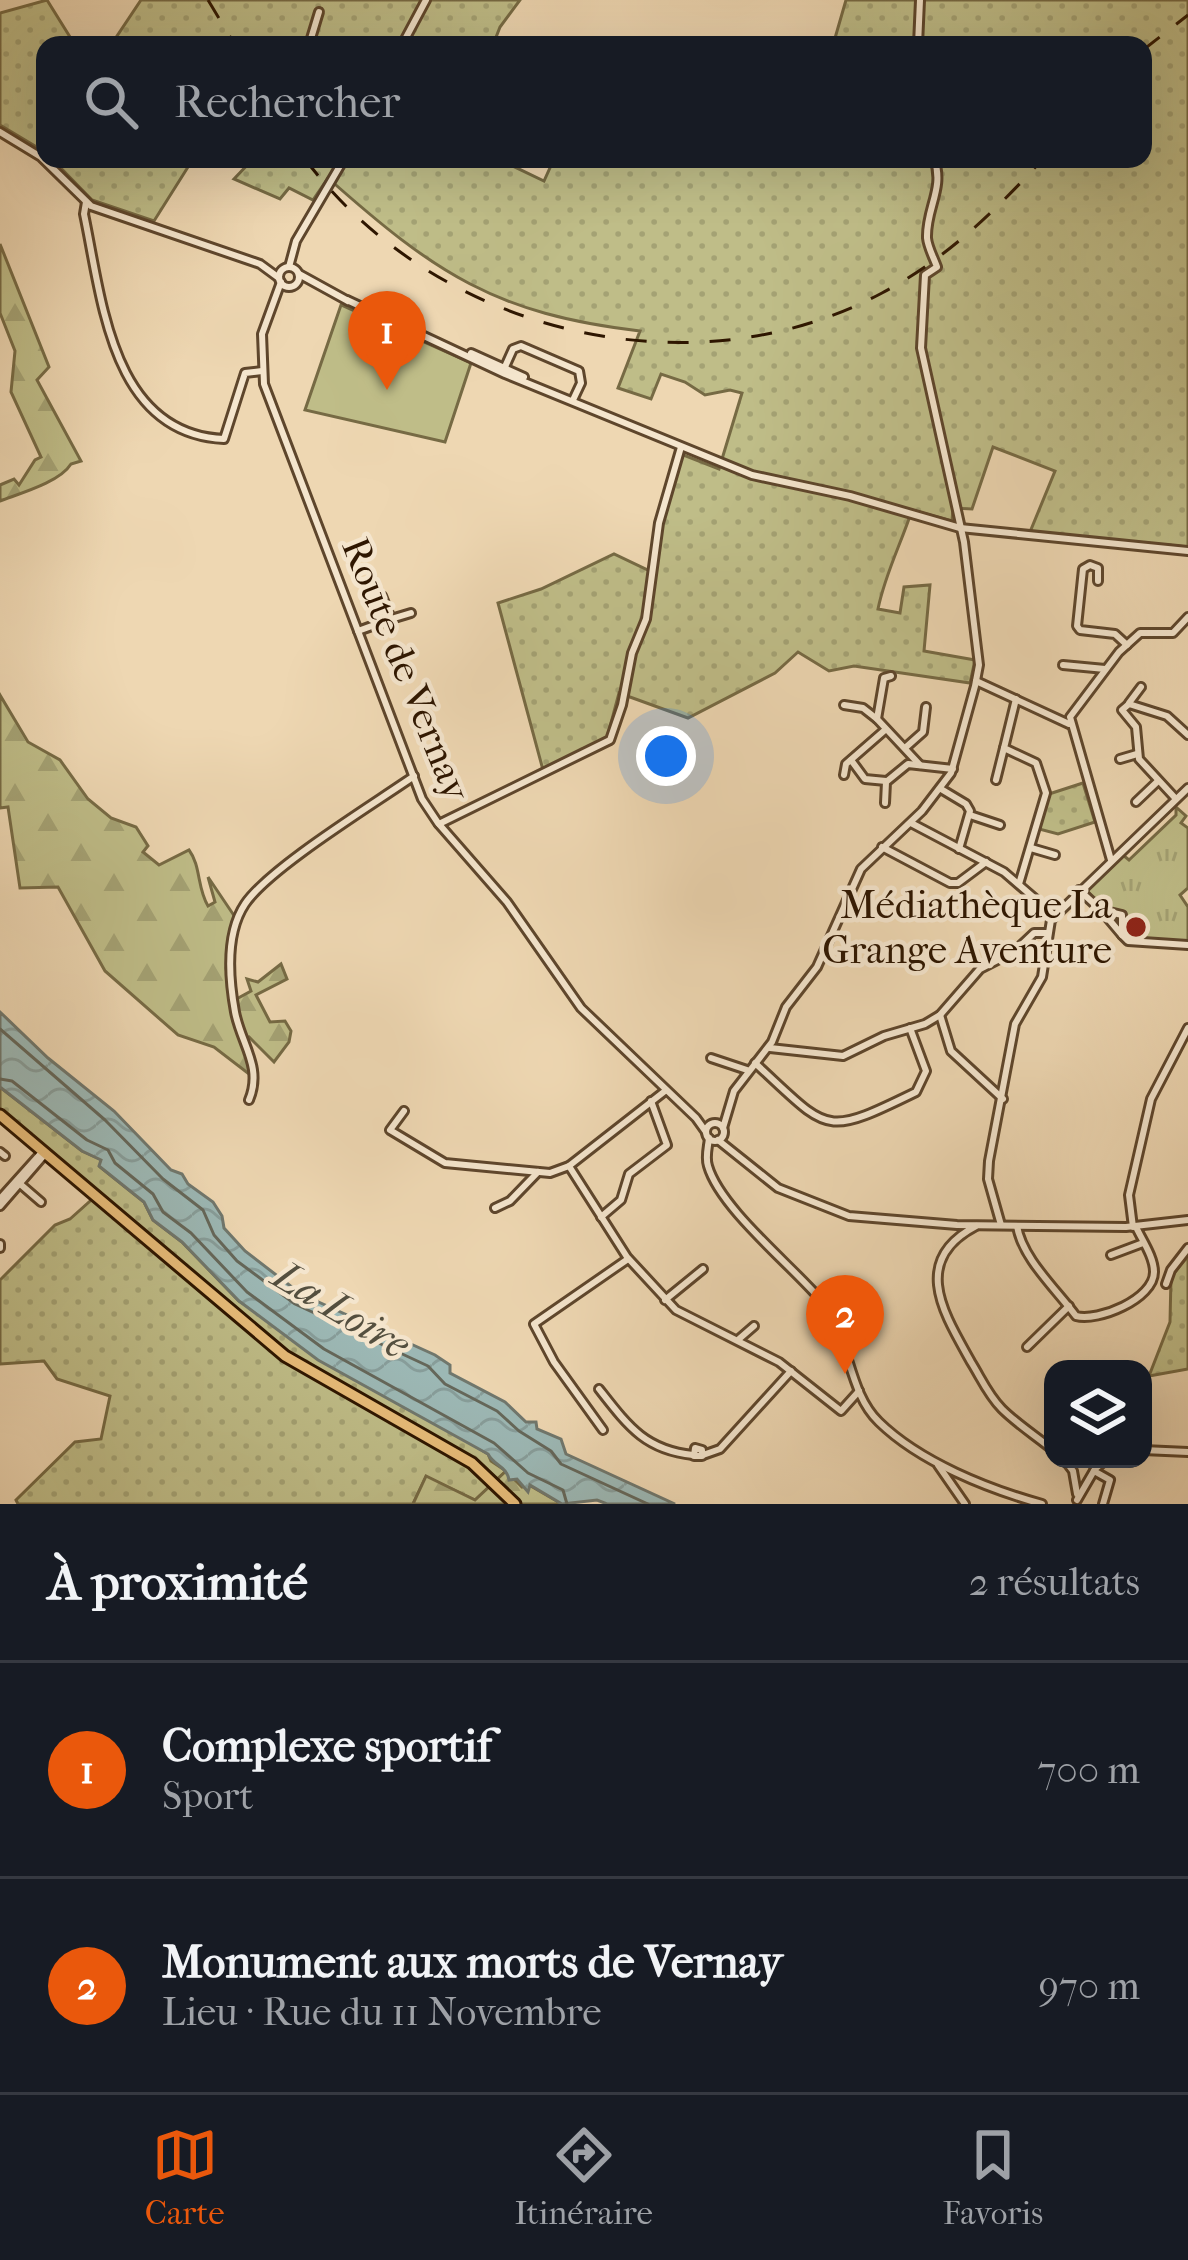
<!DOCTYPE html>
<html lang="fr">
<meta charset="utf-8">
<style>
:root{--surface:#171b24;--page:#20242c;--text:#f1f3f6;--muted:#9ea1a6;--line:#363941;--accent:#ea580c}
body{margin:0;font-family:"IM FELL French Canon",serif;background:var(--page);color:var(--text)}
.controls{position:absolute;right:36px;bottom:36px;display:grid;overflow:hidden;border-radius:24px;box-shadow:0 12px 48px #0002}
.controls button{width:108px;height:108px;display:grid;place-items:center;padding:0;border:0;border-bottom:3px solid var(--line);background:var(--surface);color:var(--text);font:60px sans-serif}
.you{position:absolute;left:666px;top:756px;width:42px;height:42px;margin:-30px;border:9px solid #fff;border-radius:50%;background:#1a73e8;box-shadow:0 0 0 18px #1a73e833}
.badge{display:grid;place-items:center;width:78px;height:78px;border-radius:50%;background:var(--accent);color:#fff;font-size:39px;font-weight:700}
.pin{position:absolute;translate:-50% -99px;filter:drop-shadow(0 3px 6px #0008)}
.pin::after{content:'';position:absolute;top:63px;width:42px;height:36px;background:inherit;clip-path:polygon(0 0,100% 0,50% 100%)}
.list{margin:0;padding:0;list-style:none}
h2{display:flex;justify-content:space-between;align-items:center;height:156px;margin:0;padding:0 48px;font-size:51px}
h2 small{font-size:39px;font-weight:400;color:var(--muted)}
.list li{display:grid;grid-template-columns:78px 1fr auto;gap:36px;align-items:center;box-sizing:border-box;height:216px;padding:0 48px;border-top:3px solid var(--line)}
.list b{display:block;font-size:45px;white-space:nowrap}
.list p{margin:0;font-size:39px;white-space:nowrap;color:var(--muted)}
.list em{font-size:39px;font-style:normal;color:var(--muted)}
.icon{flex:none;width:66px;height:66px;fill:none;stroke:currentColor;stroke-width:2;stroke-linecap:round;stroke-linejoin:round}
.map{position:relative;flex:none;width:1188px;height:1504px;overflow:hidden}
.search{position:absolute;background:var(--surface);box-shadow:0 12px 48px #0002;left:36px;right:36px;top:36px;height:132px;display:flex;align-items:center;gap:30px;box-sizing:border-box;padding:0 42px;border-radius:24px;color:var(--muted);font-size:45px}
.sheet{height:588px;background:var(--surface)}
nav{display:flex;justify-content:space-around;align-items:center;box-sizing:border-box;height:168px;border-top:3px solid var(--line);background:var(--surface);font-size:33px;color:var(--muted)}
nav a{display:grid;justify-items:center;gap:6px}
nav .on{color:var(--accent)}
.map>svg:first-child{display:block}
.grass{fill:url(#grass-dots);stroke:#766a44;stroke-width:3}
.forest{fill:url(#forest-firs);stroke:#766a44;stroke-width:3}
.park{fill:url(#park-tufts);stroke:#766a44;stroke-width:3}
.garden{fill:#bfbd88;stroke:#766a44;stroke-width:3}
.water{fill:url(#water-waves);stroke:#70776d;stroke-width:3}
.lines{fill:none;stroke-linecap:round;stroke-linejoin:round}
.shore{stroke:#65675a;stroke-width:3}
.minor-casing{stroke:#5e462c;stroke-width:12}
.major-casing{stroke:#2e1600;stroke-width:15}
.minor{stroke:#f4e5cd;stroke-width:6}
.major{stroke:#e7bc79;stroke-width:9}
.rail{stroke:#2e1600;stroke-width:3;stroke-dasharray:21 21;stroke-linecap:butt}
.poi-dot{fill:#8f2418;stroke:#f4e5cd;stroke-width:4.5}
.labels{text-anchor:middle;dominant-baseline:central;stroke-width:9;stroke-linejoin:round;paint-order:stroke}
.street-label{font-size:39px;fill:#2e1600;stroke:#f4e5cd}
.poi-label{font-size:39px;fill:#2e1600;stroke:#f4e5cd;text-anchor:end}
.water-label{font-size:42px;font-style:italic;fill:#544f3f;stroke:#f4e5cd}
</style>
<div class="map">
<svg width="1188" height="1504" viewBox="0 0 1188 1504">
<defs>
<pattern id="grass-dots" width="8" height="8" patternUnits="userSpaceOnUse" patternTransform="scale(3)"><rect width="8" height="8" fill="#bfbd88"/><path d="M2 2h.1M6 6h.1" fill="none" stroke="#a4a274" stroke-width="1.8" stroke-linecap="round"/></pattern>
<pattern id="forest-firs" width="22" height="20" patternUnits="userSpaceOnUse" patternTransform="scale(3)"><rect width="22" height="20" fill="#bfbd88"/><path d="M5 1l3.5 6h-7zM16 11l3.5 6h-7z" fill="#a4a274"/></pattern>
<pattern id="park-tufts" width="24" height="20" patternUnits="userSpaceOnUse" patternTransform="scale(3)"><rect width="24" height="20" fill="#bfbd88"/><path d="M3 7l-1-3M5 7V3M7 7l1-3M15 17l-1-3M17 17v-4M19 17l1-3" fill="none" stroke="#a4a274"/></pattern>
<pattern id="water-waves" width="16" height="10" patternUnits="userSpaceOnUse" patternTransform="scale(3)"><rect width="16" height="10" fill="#9cb8b5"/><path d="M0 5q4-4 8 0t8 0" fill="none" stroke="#879d9a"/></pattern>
</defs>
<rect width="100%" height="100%" fill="#eed7b2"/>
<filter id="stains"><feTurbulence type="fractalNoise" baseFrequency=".00167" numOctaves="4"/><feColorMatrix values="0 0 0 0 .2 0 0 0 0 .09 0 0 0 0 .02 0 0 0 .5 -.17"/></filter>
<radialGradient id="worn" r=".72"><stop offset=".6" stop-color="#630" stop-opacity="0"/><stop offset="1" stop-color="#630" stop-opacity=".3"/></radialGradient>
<g class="grass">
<polygon points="47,0 75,45 45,45 45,152 0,125 0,13"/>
<polygon points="141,0 520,0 500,27 493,45 111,45"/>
<path d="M846,0H1188V547L1030,532L1055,471L993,447L972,509L953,508L952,521L912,510C901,544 885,574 878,609L900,613L904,587L930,585L924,651L975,660L970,683L854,666L829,671L798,652L775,673L688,718L619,693L607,738L543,770L498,603L541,589L614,554L650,571L681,454L719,469L742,393L730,390L705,395L685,382L661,374L651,399L618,388L640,331C495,314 435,273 328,178L313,200L289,188L280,199L234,179L253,159H498L544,181L554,159H1143V45H833Z"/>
<polygon points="52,159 170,159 188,167 154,221 92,200"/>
<polygon points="1083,783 1095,822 1058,834 1039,829 1049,794"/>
<polygon points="0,1087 82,1151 102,1160 100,1167 144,1202 153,1220 182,1242 239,1301 488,1454 491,1461 506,1471 475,1500 426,1477 413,1504 18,1504 16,1500 75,1442 101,1439 110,1396 57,1379 44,1361 0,1364 0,1280 55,1225 70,1219 99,1193 0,1110"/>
<polygon points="1188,1256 1188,1369 1149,1376 1170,1322 1171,1277"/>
</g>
<g class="forest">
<path d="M0,244L49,367L37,380L81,461L71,464C60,482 21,493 0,501V485L14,479L19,485L35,460L41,457L11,392L15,351L0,313Z"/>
<path d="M0,695L28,742L60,760L88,799L111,818L136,827L148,846L143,852L159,865L189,850C201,866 197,888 208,906L215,902L208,877L235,917L226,968L231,1002L251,991L247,979L258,982L281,964L287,979L256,995L270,1022L285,1021L291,1031L289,1042L274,1062L249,1037L241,1039L252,1068L249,1074L214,1047L178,1035L105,971L58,887L20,888L8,807L0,808Z"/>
<polygon points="506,1471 522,1487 529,1485 562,1504 413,1504 426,1476 475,1500"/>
</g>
<polygon class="park" points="1176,807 1186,816 1181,823 1188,828 1188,888 1180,895 1188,907 1188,942 1130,939 1124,932 1122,911 1100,907 1086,889 1123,855 1129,860 1176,815"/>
<polygon class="garden" points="341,305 471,363 445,442 305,410"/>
<path class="water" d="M0,1012L48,1058L114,1111L171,1170L182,1174L188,1184L213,1202L222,1216L224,1228L245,1251L301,1294L435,1355L450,1365V1373L505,1402L526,1422H536L537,1429L561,1439L566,1454L675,1504H607L597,1500L562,1504L530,1485L528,1492L517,1479L509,1480C507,1466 494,1466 488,1454L318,1360L239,1301L182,1242L153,1220L144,1202L99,1166L101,1160L82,1151L0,1087Z"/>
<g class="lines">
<g class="shore">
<polyline points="0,1029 105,1120 163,1179 203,1210 214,1235 237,1261 295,1304 428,1366 445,1384 497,1411 519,1431 551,1451 561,1464 648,1504"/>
<polyline points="0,1079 12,1081 87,1140 108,1150 115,1163 153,1194 163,1212 191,1233 247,1292 324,1349 494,1443 528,1473 563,1490 567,1504"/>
</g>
<g class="minor-casing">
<g id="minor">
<polyline points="309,45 319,12"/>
<polyline points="402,45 426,0"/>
<polyline points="918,45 920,0"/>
<polyline points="0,132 41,157 91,206 260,264 279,278"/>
<path d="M86,202L84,214C102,299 111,434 224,439L245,373L262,371"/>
<circle cx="289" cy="277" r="10"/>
<polyline points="289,267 296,241 344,159"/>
<polyline points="299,274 348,301"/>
<polyline points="281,282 262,334 264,384 422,799 438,823 507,902 581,1008 696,1118 706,1132"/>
<polyline points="347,300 505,374 752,475 850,496 960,528 1188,551"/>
<polyline points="471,353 524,377"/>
<polyline points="504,369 513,349 521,346 579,371 581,383 573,400"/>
<polyline points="1098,581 1098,568 1090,565 1083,569 1077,626 1080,630 1115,634 1127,645"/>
<polyline points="391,619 411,613"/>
<polyline points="358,631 391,619 382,596"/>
<polyline points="1063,665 1105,669"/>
<polyline points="891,676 884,678 877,719 920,765"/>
<polyline points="976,681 1069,724"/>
<polyline points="1016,699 1004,748 1036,763 1046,793 1019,884"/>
<polyline points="1129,703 1141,687"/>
<polyline points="844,705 863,708 877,719"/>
<polyline points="905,748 923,732 926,707"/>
<polyline points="1120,759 1137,754"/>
<polyline points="851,760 865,779 886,781"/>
<polyline points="844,775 846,764 885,730"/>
<polyline points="996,780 1004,748"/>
<polyline points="941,789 966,804 970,811 959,849"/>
<polyline points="1176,799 1139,759 1136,727 1122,710 1129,704 1167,716 1188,735"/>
<polyline points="1136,802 1158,781"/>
<polyline points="885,803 886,782 908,764 953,769"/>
<polyline points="970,815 1000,825"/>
<polyline points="911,823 1004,872 1054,915"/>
<polyline points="439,824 610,740 622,705 632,653 646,619 659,523 681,447"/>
<polyline points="882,847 950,883 958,883 986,862"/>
<polyline points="1031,848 1055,855"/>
<polyline points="1111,860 1070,717 1119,652 1140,633 1173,633 1188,617"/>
<polyline points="1079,890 1101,910 1122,915 1122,935 1128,941 1188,945"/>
<polyline points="1101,910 1122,935"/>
<polyline points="940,1015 951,1051 1003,1099"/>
<polyline points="770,1048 843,1056 884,1036 925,1024 940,1015 980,969 1015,951 1034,933 1047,933"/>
<polyline points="711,1058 747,1070"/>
<path d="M755,1063C830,1132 822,1138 916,1092L926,1071L910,1028"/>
<path d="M249,1100C263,1067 241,1044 235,1012C229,979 225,934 245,904C269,868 374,804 414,776"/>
<polyline points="404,1111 390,1130 445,1163 550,1173 569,1166 665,1091"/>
<circle cx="715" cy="1132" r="9"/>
<path d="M723,1128L734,1091L772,1042L786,1007L817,967L861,869L922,811L951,773L975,686L979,665L964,542L921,348L925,275L937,267C934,258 928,248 927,238C926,208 945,188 934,159"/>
<path d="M709,1138C708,1148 705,1157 708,1166C720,1208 791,1265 820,1299C851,1338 847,1391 879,1422C920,1462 988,1489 1042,1504"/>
<polyline points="718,1140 778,1188 849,1216 957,1225 1126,1227 1188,1220"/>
<polyline points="0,1152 5,1156"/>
<polyline points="569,1166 627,1257 676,1310 779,1362 841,1411 859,1391"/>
<polyline points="19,1183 41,1202"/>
<polyline points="0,1199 43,1151"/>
<polyline points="0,1206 45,1154"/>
<polyline points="495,1208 510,1201 538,1172"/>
<polyline points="601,1217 621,1200 629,1174 667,1145 651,1101"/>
<polyline points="1001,1225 988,1179 989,1161 1015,1024 1042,977 1051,920 1188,788"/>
<path d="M976,1226C909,1261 945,1315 971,1362C981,1378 988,1395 1002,1409C1017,1424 1036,1436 1053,1450"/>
<path d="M1017,1226C1022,1258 1056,1289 1076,1316C1098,1322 1154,1299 1154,1272C1154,1257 1142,1240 1136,1227"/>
<polyline points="1133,1227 1129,1195 1151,1099 1188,1028"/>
<polyline points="0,1244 0,1248"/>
<polyline points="1111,1255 1143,1243"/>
<polyline points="1166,1284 1171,1270 1188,1248"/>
<polyline points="665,1300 703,1269"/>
<polyline points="739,1339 754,1326"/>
<polyline points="1027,1347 1069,1306"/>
<path d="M599,1389C628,1426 645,1450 693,1455"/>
<polyline points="603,1430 554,1362 534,1324 628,1259"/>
<polygon points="695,1448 702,1450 702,1456 694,1456"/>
<polyline points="1143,1450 1188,1452"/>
<polyline points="703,1455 720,1449 791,1371"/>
<polyline points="1064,1459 1073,1471 1077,1494"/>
<polyline points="938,1465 965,1504"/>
<polyline points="1094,1471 1110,1480 1103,1504"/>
<polyline points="1077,1500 1095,1469 1107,1459"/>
</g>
</g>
<g class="major-casing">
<polyline id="major" points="0,1115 285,1356 472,1463 515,1504"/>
</g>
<use href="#minor" class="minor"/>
<use href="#major" class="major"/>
<g class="rail">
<polyline points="208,0 235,45"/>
<polyline points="1143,50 1188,15"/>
<path d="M305,159C435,332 689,396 882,293C946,259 994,212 1043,159"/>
</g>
</g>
<circle class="poi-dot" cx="1136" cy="927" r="12"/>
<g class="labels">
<g class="street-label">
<text transform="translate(406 669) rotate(68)">Route de Vernay</text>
</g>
<g class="poi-label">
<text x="1112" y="905">Médiathèque La<tspan x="1112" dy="45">Grange Aventure</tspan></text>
</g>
<g class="water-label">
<text transform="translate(341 1310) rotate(31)">La Loire</text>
</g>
</g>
<rect width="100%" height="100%" filter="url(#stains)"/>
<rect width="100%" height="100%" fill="url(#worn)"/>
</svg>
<div class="controls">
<button><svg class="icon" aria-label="layers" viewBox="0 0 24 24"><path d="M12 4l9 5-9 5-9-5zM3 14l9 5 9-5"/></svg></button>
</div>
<div class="you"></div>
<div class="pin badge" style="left:387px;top:390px">1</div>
<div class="pin badge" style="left:845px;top:1374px">2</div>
<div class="search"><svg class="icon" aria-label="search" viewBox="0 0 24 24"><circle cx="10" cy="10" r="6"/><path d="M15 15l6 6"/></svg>Rechercher</div>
</div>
<section class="sheet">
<h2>À proximité<small>2 résultats</small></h2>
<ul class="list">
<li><span class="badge">1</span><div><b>Complexe sportif</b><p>Sport</p></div><em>700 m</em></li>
<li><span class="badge">2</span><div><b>Monument aux morts de Vernay</b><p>Lieu · Rue du 11 Novembre</p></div><em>970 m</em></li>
</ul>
</section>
<nav>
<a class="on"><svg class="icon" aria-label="map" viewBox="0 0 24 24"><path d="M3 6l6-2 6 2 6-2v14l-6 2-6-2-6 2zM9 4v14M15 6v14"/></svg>Carte</a>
<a><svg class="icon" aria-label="directions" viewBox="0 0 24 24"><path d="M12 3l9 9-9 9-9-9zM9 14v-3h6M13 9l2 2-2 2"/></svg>Itinéraire</a>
<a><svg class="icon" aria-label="saved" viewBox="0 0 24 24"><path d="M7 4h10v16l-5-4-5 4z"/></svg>Favoris</a>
</nav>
